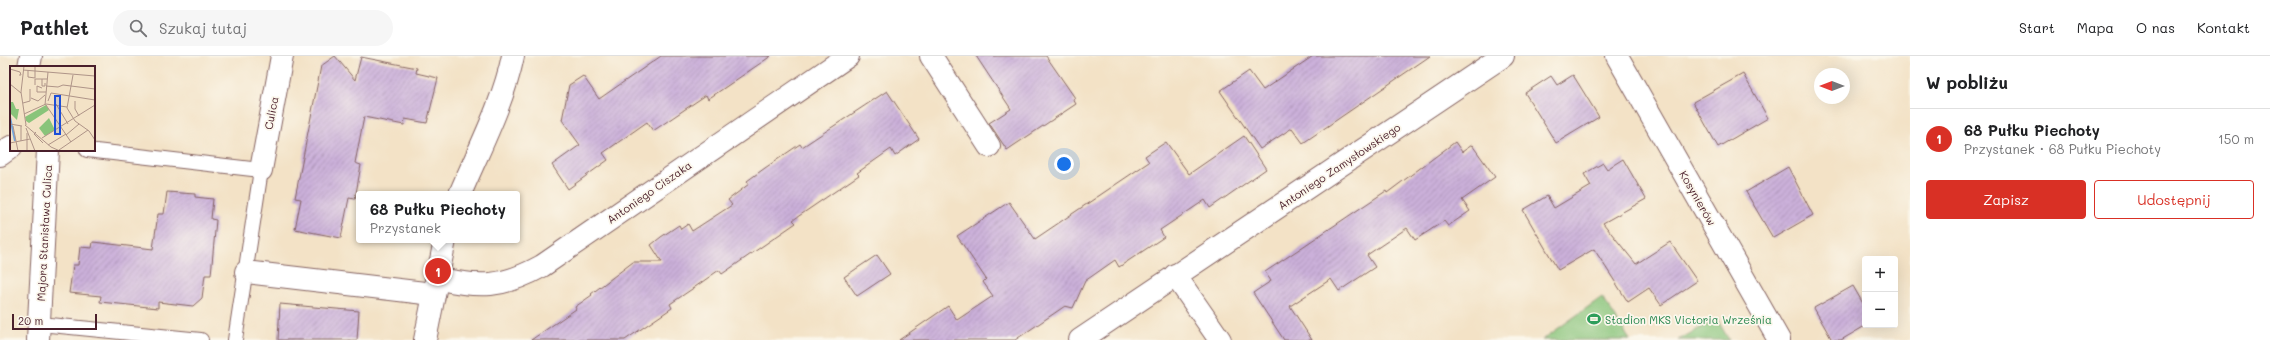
<!DOCTYPE html>
<html lang="pl">
<meta charset="utf-8">
<style>
:root{--surface:#fff;--page:#f6f6f6;--text:#202124;--muted:#757577;--line:#e0e0e0;--accent:#d93025}
body{margin:0;font-family:Mali,sans-serif;background:var(--page);color:var(--text)}
.controls{position:absolute;right:12px;bottom:12px;display:grid;overflow:hidden;border-radius:4px;box-shadow:0 4px 16px #0002}
.controls button{width:36px;height:36px;display:grid;place-items:center;padding:0;border:0;border-bottom:1px solid var(--line);background:var(--surface);color:var(--text);font:20px sans-serif}
.compass{position:absolute;left:1814px;top:12px;width:36px;height:36px;border-radius:50%;background:var(--surface);box-shadow:0 4px 16px #0002;rotate:270deg}
.scale{position:absolute;left:12px;bottom:10px;width:85px;box-sizing:border-box;padding-left:4px;border:2px solid #4a1f2b;border-top:0;font-size:11px;line-height:14px;white-space:nowrap;color:#4a1f2b;-webkit-text-stroke:3px #fbf7ec;paint-order:stroke}
.you{position:absolute;left:1064px;top:108px;width:14px;height:14px;margin:-10px;border:3px solid #fff;border-radius:50%;background:#1a73e8;box-shadow:0 0 0 6px #1a73e833}
.badge{display:grid;place-items:center;width:26px;height:26px;border-radius:50%;background:var(--accent);color:#fff;font-size:13px;font-weight:700}
.pin{position:absolute;translate:-50% -50%;border:2px solid #fff;box-shadow:0 1px 4px #0006}
.popup{position:absolute;left:356px;top:135px;width:164px;height:52px;box-sizing:border-box;display:grid;place-content:center;border-radius:4px;background:var(--surface);filter:drop-shadow(0 1px 3px #0005);font-size:13px;white-space:nowrap;color:var(--muted)}
.popup b{font-size:15px;color:var(--text)}
.popup::after{content:'';position:absolute;left:50%;top:100%;margin-left:-8px;border:8px solid transparent;border-top-color:var(--surface)}
.list{margin:0;padding:0;list-style:none}
h2{display:flex;justify-content:space-between;align-items:center;height:52px;margin:0;padding:0 16px;font-size:17px}
h2 small{font-size:13px;font-weight:400;color:var(--muted)}
.list li{display:grid;grid-template-columns:26px 1fr auto;gap:12px;align-items:center;box-sizing:border-box;height:60px;padding:0 16px;border-top:1px solid var(--line)}
.list b{display:block;font-size:15px;white-space:nowrap}
.list p{margin:0;font-size:13px;white-space:nowrap;color:var(--muted)}
.list em{font-size:13px;font-style:normal;color:var(--muted)}
.actions{display:flex;gap:8px;padding:12px 16px}
.actions a{flex:1;padding:9px 0;border:1px solid var(--accent);border-radius:4px;text-align:center;font-size:14px;color:var(--accent)}
.actions .main{background:var(--accent);color:#fff}
.icon{flex:none;width:22px;height:22px;fill:none;stroke:currentColor;stroke-width:2;stroke-linecap:round;stroke-linejoin:round}
.map{position:relative;flex:none;width:1910px;height:284px;overflow:hidden}
header{display:flex;align-items:center;gap:24px;box-sizing:border-box;height:56px;padding:0 20px;background:var(--surface);border-bottom:1px solid var(--line)}
header strong{font-size:19px}
nav{display:flex;gap:22px;margin-inline-start:auto;font-size:14px}
.search{width:280px;height:36px;background:var(--page);display:flex;align-items:center;gap:10px;box-sizing:border-box;padding:0 14px;border-radius:22px;color:var(--muted);font-size:15px}
main{display:flex}
aside{flex:1;background:var(--surface)}
.map>svg:first-child{display:block}
.pitch{fill:#89c47a;stroke:#6a7252}
.building{fill:url(#building-hatch)}
.lines{fill:none;stroke-linecap:round;stroke-linejoin:round}
.service-casing{stroke:#856361;stroke-width:16}
.minor-casing{stroke:#856361;stroke-width:24}
.service{stroke:#fff;stroke-width:14}
.minor{stroke:#fff;stroke-width:22}
.labels{text-anchor:middle;dominant-baseline:central;stroke-width:3.5;stroke-linejoin:round;paint-order:stroke}
.street-label{font-size:11px;fill:#4a1f2b;stroke:#fbf7ec}
.leisure-label{font-size:11px;fill:#27864d;stroke:#fbf7ec;text-anchor:start}
.inset-river{fill:none;stroke:#71a5dd;stroke-width:2}
.inset-road{fill:none;stroke:#af9488;stroke-width:1}
.view{fill:#1d4ed8;fill-opacity:0.15;stroke:#1d4ed8;stroke-width:2}
.inset-edge{fill:none;stroke:#4a1f2b;stroke-width:2}
</style>
<header>
<strong>Pathlet</strong>
<div class="search"><svg class="icon" aria-label="search" viewBox="0 0 24 24"><circle cx="10" cy="10" r="6"/><path d="M15 15l6 6"/></svg>Szukaj tutaj</div>
<nav><a>Start</a><a>Mapa</a><a>O nas</a><a>Kontakt</a></nav>
</header>
<main>
<div class="map">
<svg width="1910" height="284" viewBox="0 0 1910 284">
<defs>
<pattern id="building-hatch" width="6" height="6" patternUnits="userSpaceOnUse"><rect width="6" height="6" fill="#cbb0da"/><path d="M-1 1l2-2M0 6l6-6M5 7l2-2" fill="none" stroke="#a78fb1"/></pattern>
</defs>
<rect width="100%" height="100%" fill="#fbf7ec"/>
<filter id="ink" filterUnits="userSpaceOnUse"><feTurbulence type="fractalNoise" baseFrequency=".025" numOctaves="2"/><feDisplacementMap in="SourceGraphic" scale="8" xChannelSelector="R" yChannelSelector="G"/><feConvolveMatrix kernelMatrix="1 2 1 2 8 2 1 2 1" color-interpolation-filters="sRGB"/></filter>
<filter id="wash" filterUnits="userSpaceOnUse"><feTurbulence type="fractalNoise" baseFrequency=".012" numOctaves="4" result="noise"/><feDisplacementMap in="SourceGraphic" scale="16" xChannelSelector="R" yChannelSelector="G"/><feGaussianBlur stdDeviation="0.9" result="paint"/><feColorMatrix in="noise" values="0 0 0 0 0 0 0 0 0 0 0 0 0 0 0 0 0 1.4 0 .05"/><feComposite in="paint" operator="in"/></filter>
<g filter="url(#wash)">
<rect width="100%" height="100%" fill="#f3e2c6"/>
<g class="pitch">
<polygon points="1602,241 1630,284 1542,284"/>
<polygon points="1717,263 1729,284 1678,284"/>
</g>
<g id="blocks">
<g class="building">
<polygon points="335,0 355,24 361,1 417,12 416,17 438,22 427,67 405,63 404,69 364,61 355,107 361,109 355,143 349,142 341,182 295,173 301,143 295,142 321,10"/>
<polygon points="661,0 771,0 708,43 706,39 653,75 647,66 603,97 608,104 568,133 552,109 580,89 562,64 569,29 583,20 599,43"/>
<polygon points="976,0 1046,0 1075,42 1073,43 1076,48 1007,94 989,67 1011,53"/>
<polygon points="1313,0 1430,0 1303,87 1292,72 1260,93 1220,35 1249,15 1263,34"/>
<polygon points="1743,18 1768,62 1718,91 1693,46"/>
<polygon points="1573,19 1599,61 1556,87 1525,37 1551,20 1557,29"/>
<polygon points="887,35 919,83 895,100 891,93 857,117 859,119 793,164 796,167 722,218 719,214 695,231 670,248 672,252 625,284 531,284 576,253 575,251 592,239 591,238 633,206 662,206 651,189 661,181 679,169 681,173 688,168 692,175 732,149 728,144 749,128 747,125 765,112 800,88 802,91"/>
<polygon points="1244,80 1266,113 1210,152 1205,144 1160,174 1164,181 1119,211 1115,204 1085,225 1073,252 1065,250 1015,284 899,284 948,250 957,264 993,240 983,226 986,223 957,180 1009,146 1035,183 1149,106 1145,100 1166,86 1189,118"/>
<polygon points="1455,86 1462,96 1472,89 1495,121 1462,144 1470,155 1448,170 1444,165 1415,184 1407,172 1367,199 1375,211 1339,235 1331,223 1290,250 1312,284 1284,284 1253,237 1271,225 1265,216 1386,135 1387,137"/>
<polygon points="1623,103 1646,143 1603,167 1636,208 1670,186 1697,225 1661,249 1649,232 1628,246 1594,193 1558,214 1523,154 1547,140 1554,152 1591,130 1584,118 1603,107 1607,113"/>
<polygon points="1788,111 1813,159 1773,182 1746,136"/>
<polygon points="167,136 195,138 195,141 213,143 211,163 216,164 211,219 205,219 202,242 193,250 158,246 158,252 100,246 101,240 69,237 73,209 78,209 80,191 92,192 93,186 153,193 158,158 164,158"/>
<polygon points="877,199 890,218 857,240 844,221"/>
<polygon points="1853,230 1865,251 1865,270 1841,284 1832,284 1814,252"/>
<polygon points="280,248 359,255 357,284 278,284"/>
</g>
</g>
</g>
<g filter="url(#ink)">
<use href="#blocks" fill-opacity="0" stroke="#856361" stroke-width="1"/>
<g class="lines">
<g class="service-casing">
<g id="service">
<polyline points="87,94 261,114 235,284"/>
<polyline points="40,268 201,284"/>
</g>
</g>
<g class="minor-casing">
<g id="minor">
<polyline points="931,0 989,90"/>
<polyline points="1617,0 1779,284"/>
<polyline points="29,11 31,0"/>
<polyline points="0,99 11,91"/>
<polyline points="261,114 282,0"/>
<path d="M460,138C479,93 503,48 513,0"/>
<polyline points="246,216 433,238"/>
<polyline points="1175,219 1220,284"/>
<path d="M436,222C480,232 502,232 542,210L848,0"/>
<polyline points="38,284 48,94"/>
<polyline points="425,284 445,184"/>
<polyline points="1080,284 1503,0"/>
</g>
</g>
<use href="#service" class="service"/>
<use href="#minor" class="minor"/>
</g>
</g>
<defs>
<g id="stadium-bare" transform="scale(1.08)"><path d="M0-5a6.5 5 0 1 0 0 10a6.5 5 0 1 0 0-10ZM-3.5-1.8h7v3.6h-7Z" fill="#2e9e5b" stroke="#fbf7ec" stroke-width="2.5" paint-order="stroke"/></g>
</defs>
<g fill-rule="evenodd">
<use href="#stadium-bare" x="1594" y="263"/>
</g>
<g class="labels">
<g class="street-label">
<text transform="translate(271 57) rotate(-79)">Culica</text>
<text transform="translate(1339 110) rotate(-34)">Antoniego Zamysłowskiego</text>
<text transform="translate(649 136) rotate(-35)">Antoniego Ciszaka</text>
<text transform="translate(1698 142) rotate(60)">Kosynierów</text>
<text transform="translate(44 177) rotate(-87)">Majora Stanisława Culica</text>
</g>
<g class="leisure-label">
<text x="1605" y="263">Stadion MKS Victoria Września</text>
</g>
</g>
<g transform="translate(10 10)">
<rect width="85" height="85" fill="#f3e2c6"/>
<path d="M36,39L39,44L19,57L16,55L15,51Z" fill="#89c47a"/>
<path d="M0,36H3L6,43H9L7,54L0,47ZM39,52L45,64L35,70L29,62Z" fill="#89c47a"/>
<path class="inset-river" d="M0,51L5,75"/>
<path class="inset-road" d="M14,0L11,26L16,59M0,3L10,6L11,9H9M13,4L85,10M18,4V11L25,12V0M63,9L57,42L65,55L79,65L85,74M32,13V20H35V17M0,18L11,27M25,19V13H37M36,20L48,21L53,19L85,23M32,22L27,20V26H36M21,32L28,35L35,29M38,35L41,27L85,34M65,35V43L69,50M13,37L20,35V23M46,38L58,58M35,39L38,6M36,39L61,76M14,48L36,38L57,41M0,58L12,60M15,59L41,81L50,85M3,60L8,85M11,60V75M16,62L25,85M26,66L24,68L33,77M17,67V85M56,69L69,58M32,72L85,39M0,77L20,73M38,79L56,68M49,84L78,64"/>
<path class="view" d="M45,30H50V68H45Z"/>
<rect width="85" height="85" class="inset-edge"/>
</g>
</svg>
<div class="controls">
<button>+</button>
<button>−</button>
</div>
<svg class="compass" viewBox="-18 -18 36 36"><path d="M0-13l5 13h-10z" fill="#e53935"/><path d="M0 13l5-13h-10z" fill="#757577"/></svg>
<div class="scale">20 m</div>
<div class="you"></div>
<div class="pin badge" style="left:438px;top:215px">1</div>
<div class="popup"><b>68 Pułku Piechoty</b>Przystanek</div>
</div>
<aside>
<h2>W pobliżu<small></small></h2>
<ul class="list">
<li><span class="badge">1</span><div><b>68 Pułku Piechoty</b><p>Przystanek · 68 Pułku Piechoty</p></div><em>150 m</em></li>
</ul>
<div class="actions"><a class="main">Zapisz</a><a>Udostępnij</a></div>
</aside>
</main>
